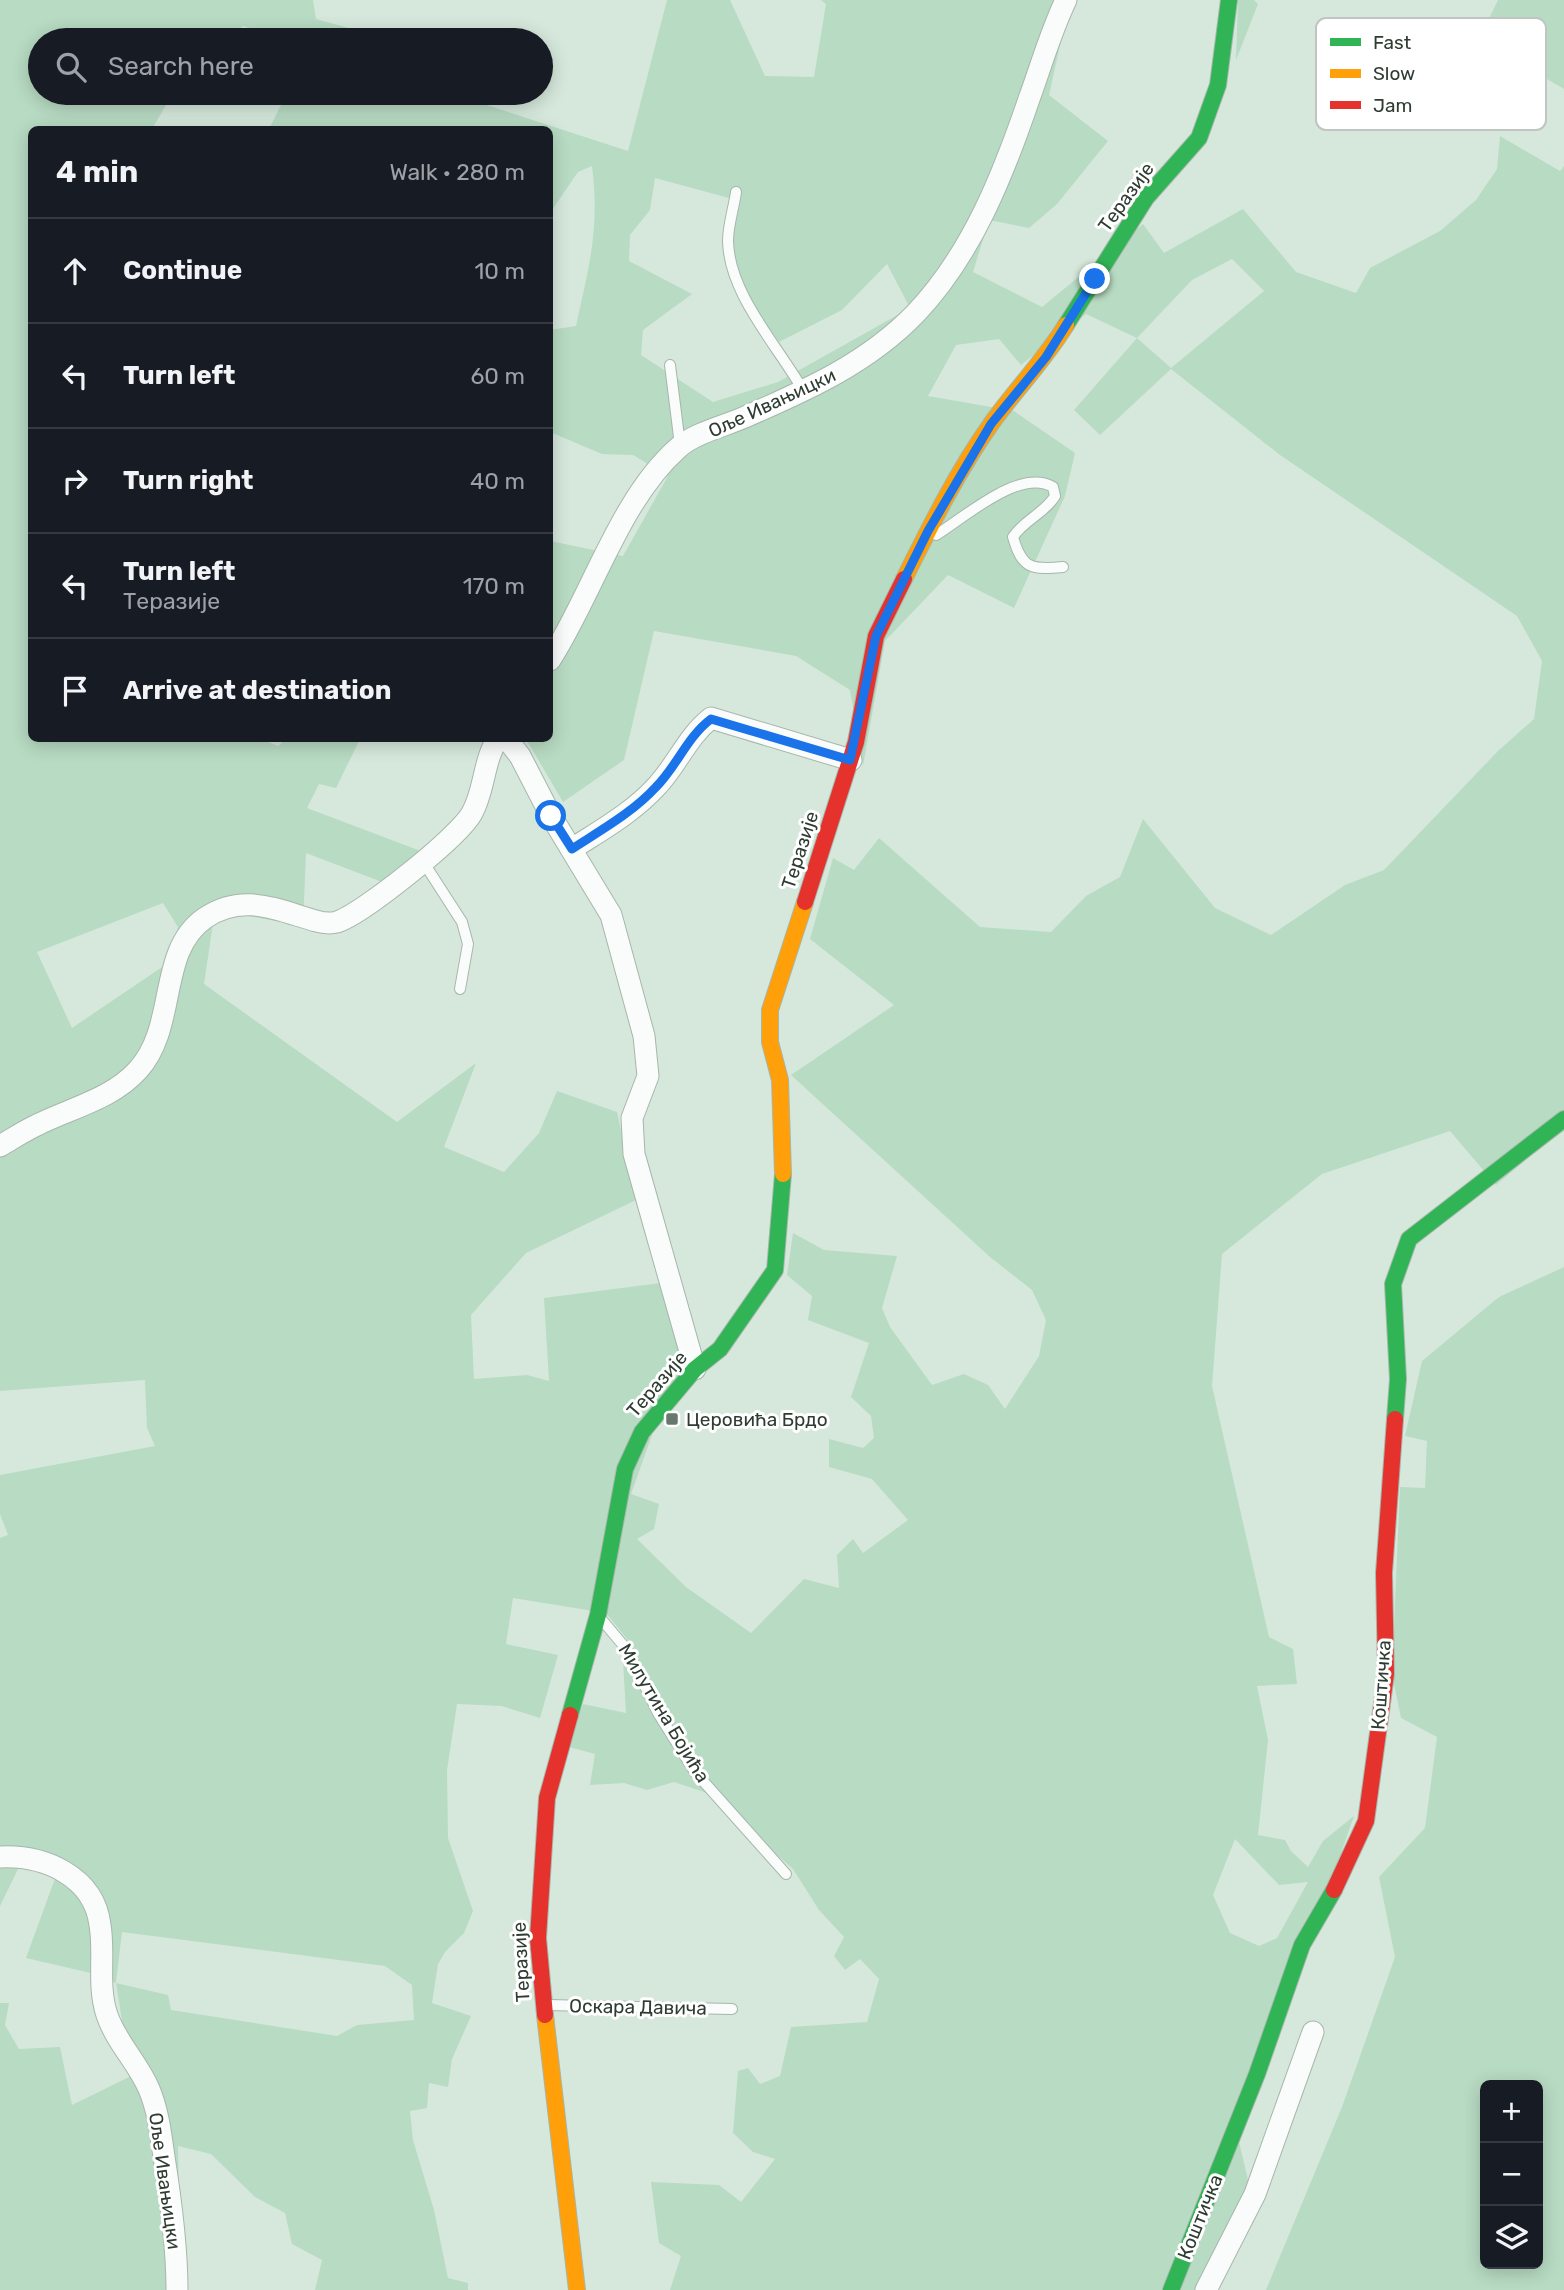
<!DOCTYPE html>
<meta charset="utf-8">
<style>
:root{--surface:#171b24;--page:#20242c;--text:#f1f3f6;--muted:#9ea1a6;--line:#363941}
body{margin:0;font-family:Rubik,sans-serif;background:var(--page);color:var(--text)}
.controls{position:absolute;right:21px;bottom:21px;display:grid;overflow:hidden;border-radius:10px;box-shadow:0 4px 18px #0003}
.controls button{width:63px;height:63px;display:grid;place-items:center;padding:0;border:0;border-bottom:2px solid var(--line);background:var(--surface);color:var(--text);font:35px sans-serif}
.stop{position:absolute;width:21px;height:21px;margin:-16px;border:5px solid #1a73e8;border-radius:50%;background:#fff}
.stop.end{background:#1a73e8;border-color:#fff;box-shadow:0 2px 7px #0008}
.list{margin:0;padding:0;list-style:none}
h2{display:flex;justify-content:space-between;align-items:center;height:91px;margin:0;padding:0 28px;font-size:30px}
h2 small{font-size:23px;font-weight:400;color:var(--muted)}
.list li{display:grid;grid-template-columns:46px 1fr auto;gap:21px;align-items:center;box-sizing:border-box;height:105px;padding:0 28px;border-top:2px solid var(--line)}
.list b{display:block;font-size:26px;white-space:nowrap}
.list p{margin:0;font-size:23px;white-space:nowrap;color:var(--muted)}
.list em{font-size:23px;font-style:normal;color:var(--muted)}
.icon{flex:none;width:38px;height:38px;fill:none;stroke:currentColor;stroke-width:2;stroke-linecap:round;stroke-linejoin:round}
.map{position:relative;flex:none;width:1564px;height:2290px;overflow:hidden}
.search{position:absolute;background:var(--surface);box-shadow:0 4px 18px #0003;left:28px;top:28px;width:525px;height:77px;display:flex;align-items:center;gap:18px;box-sizing:border-box;padding:0 24px;border-radius:38px;color:var(--muted);font-size:26px}
.panel{position:absolute;background:var(--surface);box-shadow:0 4px 18px #0003;left:28px;top:126px;width:525px;height:616px;border-radius:10px}
.map>svg:first-child{display:block}
.green{fill:#b8dbc3;fill-rule:evenodd}
.lines{fill:none;stroke-linecap:round;stroke-linejoin:round}
.lane-casing{stroke:#a7b6ac;stroke-width:12}
.street-casing{stroke:#a7b6ac;stroke-width:23}
.fast-casing{stroke:#a7b6ac;stroke-width:18}
.slow-casing{stroke:#a7b6ac;stroke-width:18}
.jam-casing{stroke:#a7b6ac;stroke-width:18}
.lane{stroke:#f9fcfa;stroke-width:10}
.street{stroke:#f9fcfa;stroke-width:21}
.fast{stroke:#30b455;stroke-width:16}
.slow{stroke:#ff9f0a;stroke-width:16}
.jam{stroke:#e5322d;stroke-width:16}
.route{stroke:#1a73e8;stroke-width:9}
.poi-dot{fill:#69786e;stroke:#fff;stroke-width:2.5}
.labels{text-anchor:middle;dominant-baseline:central;stroke-width:6;stroke-linejoin:round;paint-order:stroke}
.street-label{font-size:19px;fill:#2e3c32;stroke:#fff}
.poi-label{font-size:19px;fill:#2e3c32;stroke:#fff;text-anchor:start}
.key{fill:#fff;stroke:#c0c4c2;stroke-width:2}
.key-label{font-size:19px;fill:#2e3c32}
</style>
<div class="map">
<svg width="1564" height="2290" viewBox="0 0 1564 2290">
<rect width="100%" height="100%" fill="#d6e8dc"/>
<g class="green">
<path d="M0,0H313L316,19L352,29L366,40H293L243,26L226,40H40V93H173L152,129L32,130V738H258L278,746L286,739H360L336,788L319,784L307,808L426,853L390,885L306,853L303,926L215,910L204,984L397,1122L476,1063L444,1147L504,1172L539,1133L557,1091L617,1112L636,1200L526,1253L471,1315L474,1379L527,1375L549,1381L544,1298L676,1281L698,1352L667,1393L631,1494L659,1504L654,1529L637,1539L686,1587L751,1633L804,1579L839,1588L837,1555L853,1539L863,1553L908,1520L872,1479L829,1467V1439L863,1448L874,1438L871,1416L851,1397L869,1343L808,1320L812,1296L787,1275L793,1233L824,1250L897,1256L882,1308L890,1327L932,1385L964,1374L988,1385L1005,1409L1039,1356L1046,1320L1032,1290L990,1257L791,1075L894,1005L810,939L833,858L854,870L879,838L980,927L1051,932L1086,896L1120,877L1143,819L1215,908L1271,935L1345,885L1384,870L1498,751L1534,719L1542,661L1517,616L1280,455L1171,369L1100,435L1074,410L1137,338L1086,314L1021,365L999,339L956,345L928,396L1014,411L1075,453L1065,496L1014,608L948,575L885,641L863,766L850,690L796,656L654,631L624,760L563,802L526,739L550,738V541L623,556L668,476L633,455L602,454L550,432V330L576,326C589,265 600,230 592,166L578,172L550,213V130L269,129L287,93H450L628,151L667,0H730L765,76L814,77L826,4L821,0H1070L1049,95L1108,141L1057,204L1029,228L989,220L973,272L1042,307L1143,224L1164,253L1243,209L1296,272L1356,293L1370,268L1440,231L1476,200L1497,169L1500,136L1560,171L1564,166V1128L1496,1185L1450,1131L1322,1174L1222,1254L1212,1386L1269,1637L1293,1649L1297,1684L1257,1686L1268,1740L1258,1835L1285,1840L1291,1851L1308,1867L1323,1841L1354,1816L1239,2142L1249,2184L1195,2290H670L681,2256L659,2243L651,2182L719,2185L741,2202L775,2159L753,2152L733,2133L738,2071L748,2068L760,2084L780,2076L791,2027L867,2022L879,1979L860,1959L845,1970L834,1956L844,1937L819,1910L793,1869L707,1793L674,1782L647,1790L624,1783L590,1785L595,1754L569,1747L583,1704L626,1713L623,1661L635,1649L606,1613L513,1598L506,1644L558,1655L540,1718L502,1706L457,1704L447,1770L448,1838L473,1911L464,1933L445,1952L438,1964L432,2003L471,2016L452,2059L448,2087L429,2083L427,2108L410,2111L413,2140L434,2210L448,2278L468,2283V2290H315L322,2260L292,2244L285,2213L255,2197L211,2154L178,2146L181,2290H0V2003H9L5,2025L19,2049L60,2047L72,2105L131,2076L116,1983L95,1974L26,1958L57,1873L19,1867L0,1906V1538L8,1535L0,1514V1475L155,1446L147,1428L145,1380L0,1391ZM655,178L729,198L725,264L779,342L842,310L887,264L910,308L778,382L713,402L641,355L643,330L692,294L629,261L630,235L650,210ZM1232,259L1264,291L1171,368L1137,338L1192,280ZM163,903L178,927L168,963L72,1028L37,952ZM1235,1839L1279,1885L1308,1882L1277,1938L1259,1946L1230,1933L1213,1895ZM122,1932L385,1966L412,1985L414,2020L357,2025L337,2036L171,2010L168,1995L116,1983Z"/>
<polygon points="1238,0 1254,0 1258,4 1236,60"/>
<polygon points="1498,0 1564,0 1564,89 1479,39"/>
<path d="M1564,1267V2290H1266L1342,2107L1395,1957L1379,1877L1425,1828L1437,1737L1401,1718L1392,1674L1400,1487L1425,1488L1427,1441L1405,1436L1422,1361L1499,1297ZM1485,2085H1538V2264H1485Z"/>
</g>
<g class="lines">
<g class="lane-casing">
<g id="lane">
<path d="M736,192C734,207 728,225 728,241C729,295 779,347 804,392"/>
<polyline points="670,365 680,445"/>
<path d="M936,535C964,518 1020,467 1053,487L1055,496C1045,513 1024,520 1013,537C1022,569 1032,570 1063,567"/>
<polyline points="424,863 462,922 468,944 460,989"/>
<polyline points="602,1620 628,1651 658,1713 695,1772 786,1874"/>
<polyline points="547,2005 732,2009"/>
</g>
</g>
<g class="street-casing">
<g id="street">
<path d="M550,660C592,595 620,499 678,448C694,433 725,426 745,417C807,390 868,363 916,313C972,254 1003,175 1029,99C1041,66 1051,31 1066,0"/>
<polyline points="506,738 520,756 551,816 611,915 644,1036 648,1076 632,1118 634,1154 695,1369"/>
<path d="M572,849C601,830 632,813 656,787C677,765 687,737 711,718L851,760"/>
<path d="M0,1146C12,1139 24,1131 37,1125C71,1108 112,1099 138,1070C178,1026 157,951 205,918C243,892 277,910 316,921C323,923 330,924 337,922C362,914 459,837 472,813C485,790 483,761 498,738"/>
<path d="M0,1857C44,1855 94,1876 100,1925C105,1954 97,1986 107,2015C116,2042 138,2063 149,2089C158,2110 161,2135 164,2157C171,2201 177,2245 177,2290"/>
<polyline points="1206,2290 1255,2194 1313,2032"/>
</g>
</g>
<g class="fast-casing">
<g id="fast">
<polyline points="1066,325 1146,198 1199,138 1218,85 1229,0"/>
<polyline points="1395,1419 1398,1379 1393,1284 1409,1239 1564,1119"/>
<polyline points="570,1715 598,1615 625,1469 642,1432 695,1369 720,1349 775,1270 783,1174"/>
<polyline points="1171,2290 1257,2074 1302,1945 1334,1890"/>
</g>
</g>
<g class="slow-casing">
<g id="slow">
<path d="M904,579C930,527 957,472 991,424C1015,390 1044,361 1066,325"/>
<polyline points="783,1174 780,1080 770,1042 770,1010 805,902"/>
<polyline points="545,2015 577,2290"/>
</g>
</g>
<g class="jam-casing">
<g id="jam">
<polyline points="805,902 856,742 876,636 904,579"/>
<polyline points="1334,1890 1366,1821 1386,1674 1384,1573 1395,1419"/>
<polyline points="545,2015 538,1938 547,1798 570,1715"/>
</g>
</g>
<use href="#lane" class="lane"/>
<use href="#street" class="street"/>
<use href="#fast" class="fast"/>
<use href="#slow" class="slow"/>
<use href="#jam" class="jam"/>
</g>
<g class="lines">
<path class="route" d="M551,816L572,849C601,830 632,813 656,787C677,766 687,737 711,719L850,760L876,636L928,531L991,424L1046,357L1095,279"/>
</g>
<rect class="poi-dot" x="665" y="1412" width="14" height="14" rx="3.5"/>
<g class="labels">
<g class="street-label">
<text transform="translate(1126 197) rotate(-54)">Теразије</text>
<text transform="translate(772 403) rotate(-25)">Оље Ивањицки</text>
<text transform="translate(800 850) rotate(-72)">Теразије</text>
<text transform="translate(657 1384) rotate(-49)">Теразије</text>
<text transform="translate(1381 1685) rotate(-86)">Коштичка</text>
<text transform="translate(664 1713) rotate(59)">Милутина Бојића</text>
<text transform="translate(521 1962) rotate(-93)">Теразије</text>
<text transform="translate(638 2007) rotate(1)">Оскара Давича</text>
<text transform="translate(165 2181) rotate(82)">Оље Ивањицки</text>
<text transform="translate(1200 2217) rotate(-68)">Коштичка</text>
</g>
<g class="poi-label">
<text x="686" y="1419">Церовића Брдо</text>
</g>
</g>
<rect x="1316" y="18" width="230" height="112" rx="10" class="key"/>
<rect x="1330" y="38" width="31" height="8" fill="#30b455"/>
<rect x="1330" y="69" width="31" height="9" fill="#ff9f0a"/>
<rect x="1330" y="101" width="31" height="8" fill="#e5322d"/>
<g class="key-label">
<text x="1373" y="49">Fast</text>
<text x="1373" y="80">Slow</text>
<text x="1373" y="112">Jam</text>
</g>
</svg>
<div class="controls">
<button>+</button>
<button>−</button>
<button><svg class="icon" aria-label="layers" viewBox="0 0 24 24"><path d="M12 4l9 5-9 5-9-5zM3 14l9 5 9-5"/></svg></button>
</div>
<div class="stop" style="left:551px;top:816px"></div>
<div class="stop end" style="left:1095px;top:279px"></div>
<div class="search"><svg class="icon" aria-label="search" viewBox="0 0 24 24"><circle cx="10" cy="10" r="6"/><path d="M15 15l6 6"/></svg>Search here</div>
<section class="panel">
<h2>4 min<small>Walk · 280 m</small></h2>
<ul class="list">
<li><svg class="icon" aria-label="ahead" viewBox="0 0 24 24"><path d="M12 20V5M6 11l6-6 6 6"/></svg><div><b>Continue</b></div><em>10 m</em></li>
<li><svg class="icon" aria-label="left" viewBox="0 0 24 24"><path d="M17 20v-9H6M10 6l-5 5 5 5"/></svg><div><b>Turn left</b></div><em>60 m</em></li>
<li><svg class="icon" aria-label="right" viewBox="0 0 24 24"><path d="M7 20v-9h11M14 6l5 5-5 5"/></svg><div><b>Turn right</b></div><em>40 m</em></li>
<li><svg class="icon" aria-label="left" viewBox="0 0 24 24"><path d="M17 20v-9H6M10 6l-5 5 5 5"/></svg><div><b>Turn left</b><p>Теразије</p></div><em>170 m</em></li>
<li><svg class="icon" aria-label="arrive" viewBox="0 0 24 24"><path d="M6 21V4h12l-3 4 3 4H6"/></svg><div><b>Arrive at destination</b></div></li>
</ul>
</section>
</div>
